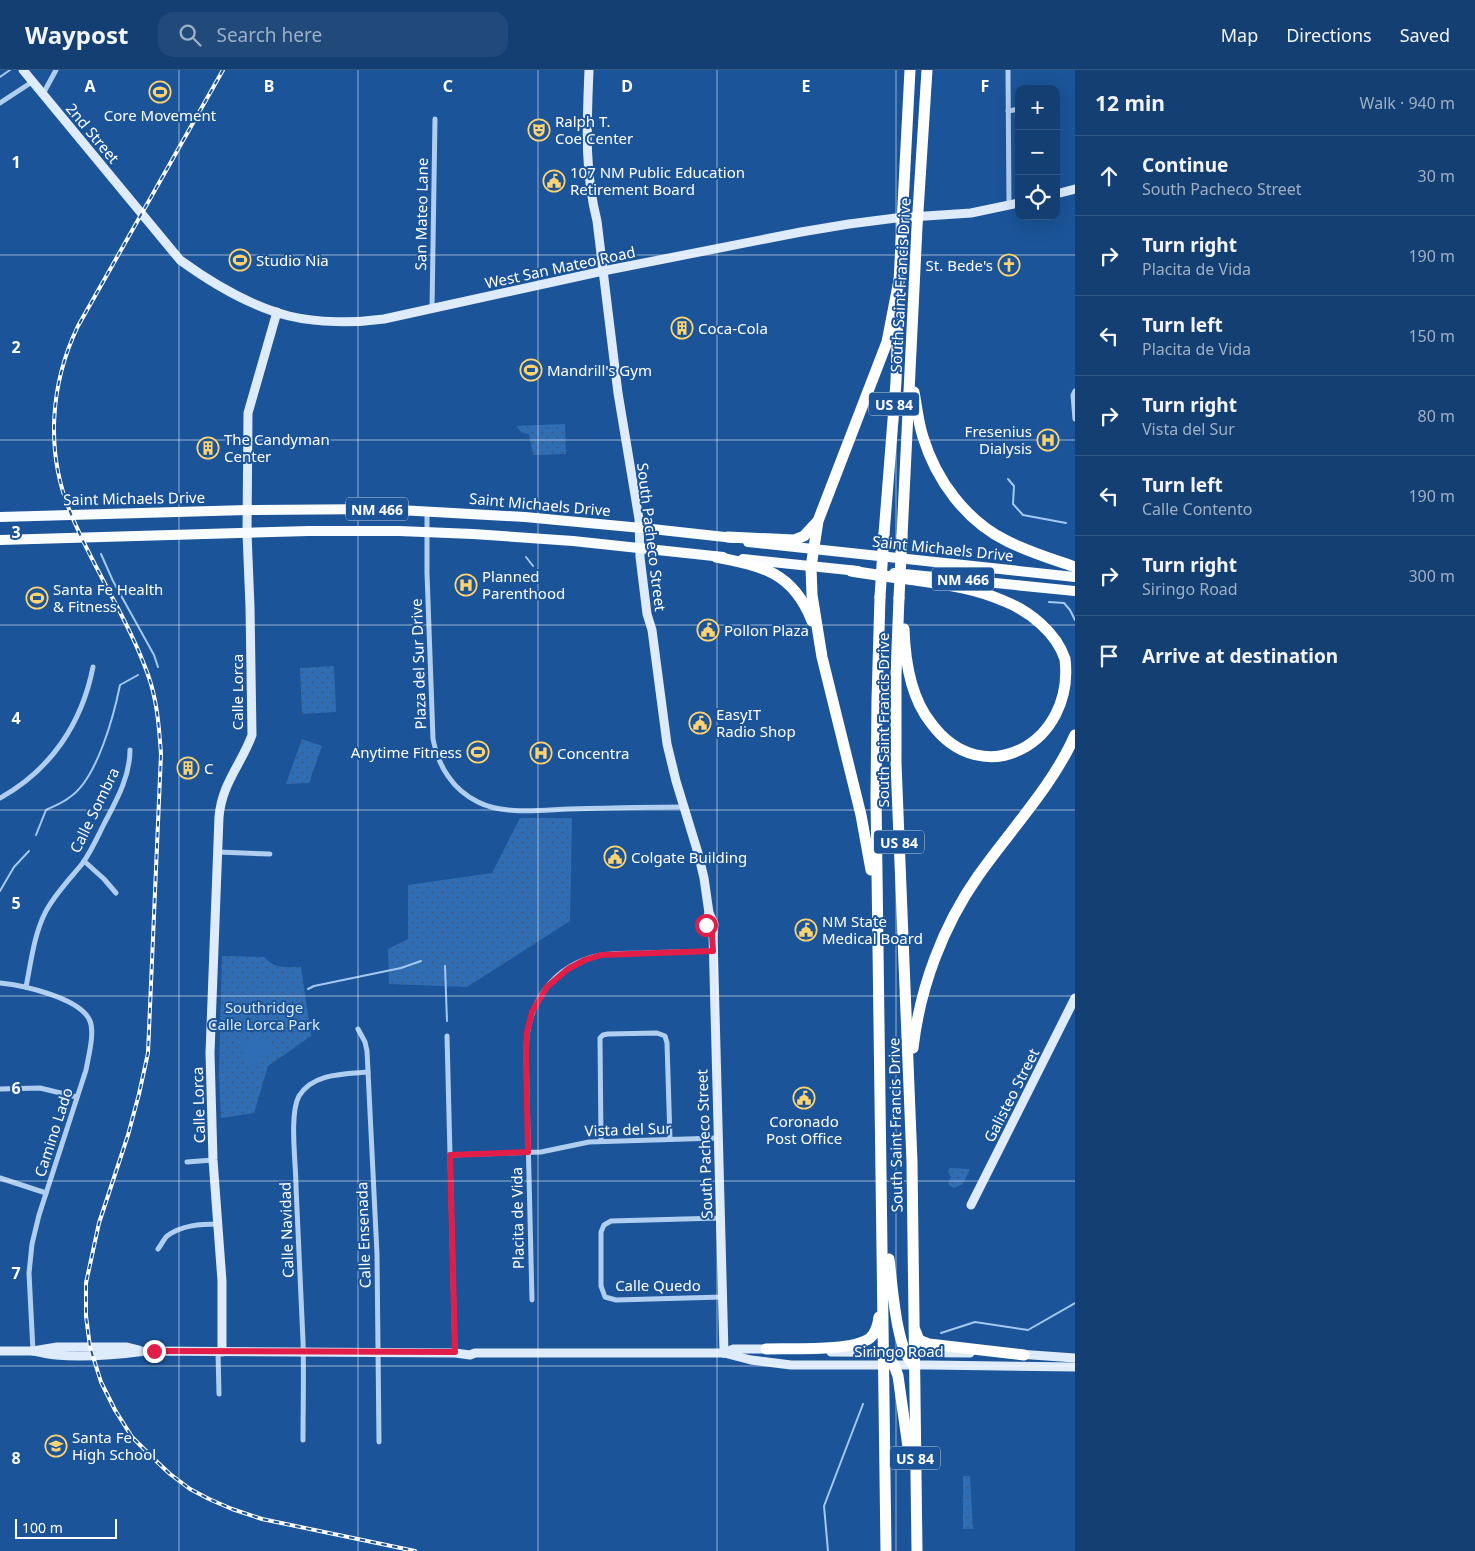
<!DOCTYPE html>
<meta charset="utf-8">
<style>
:root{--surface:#143f72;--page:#214a7a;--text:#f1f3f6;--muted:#9dafc4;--line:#335884}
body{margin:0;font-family:"Noto Sans",sans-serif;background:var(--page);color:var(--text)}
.controls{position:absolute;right:15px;top:15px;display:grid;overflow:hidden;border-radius:10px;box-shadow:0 5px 20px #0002}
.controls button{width:45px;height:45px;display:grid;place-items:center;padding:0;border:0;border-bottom:1px solid var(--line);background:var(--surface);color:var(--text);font:25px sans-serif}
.scale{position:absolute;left:15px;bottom:12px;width:102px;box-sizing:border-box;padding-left:5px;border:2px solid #fff;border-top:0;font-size:14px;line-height:18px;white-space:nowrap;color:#fff;-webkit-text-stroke:4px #1b5498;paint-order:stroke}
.stop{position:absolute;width:15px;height:15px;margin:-11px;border:4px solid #e11d48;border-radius:50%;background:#fff}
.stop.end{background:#e11d48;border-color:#fff;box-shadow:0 1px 5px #0008}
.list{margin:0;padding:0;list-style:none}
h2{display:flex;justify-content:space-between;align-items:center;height:65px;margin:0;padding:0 20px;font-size:21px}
h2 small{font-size:16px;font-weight:400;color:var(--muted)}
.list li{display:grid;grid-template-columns:32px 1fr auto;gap:15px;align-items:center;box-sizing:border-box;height:80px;padding:0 20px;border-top:1px solid var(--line)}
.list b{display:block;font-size:19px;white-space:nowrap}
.list p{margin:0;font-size:16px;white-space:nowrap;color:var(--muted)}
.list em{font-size:16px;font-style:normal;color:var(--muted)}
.icon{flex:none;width:28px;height:28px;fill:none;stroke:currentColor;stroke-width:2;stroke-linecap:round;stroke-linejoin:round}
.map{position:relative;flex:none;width:1075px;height:1481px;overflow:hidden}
header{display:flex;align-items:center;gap:30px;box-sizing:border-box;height:70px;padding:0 25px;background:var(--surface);border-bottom:1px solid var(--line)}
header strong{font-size:24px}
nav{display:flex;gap:28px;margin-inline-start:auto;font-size:18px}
.search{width:350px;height:45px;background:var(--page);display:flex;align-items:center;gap:12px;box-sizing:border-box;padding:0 18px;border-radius:15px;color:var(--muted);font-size:19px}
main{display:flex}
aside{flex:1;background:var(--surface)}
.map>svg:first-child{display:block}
.green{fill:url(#green-dots)}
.pitch{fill:#2f6eb5}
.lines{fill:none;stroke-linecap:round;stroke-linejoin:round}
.stream{stroke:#a3c9f2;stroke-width:2}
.street{stroke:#b0cef0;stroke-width:5}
.secondary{stroke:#deebfb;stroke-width:9}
.primary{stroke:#f9fcff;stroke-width:10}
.highway{stroke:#fff;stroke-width:11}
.rail-casing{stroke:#fff;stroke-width:4}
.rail{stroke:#1b5498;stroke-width:2;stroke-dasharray:5.5;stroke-linecap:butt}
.highway-bridge{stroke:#fff;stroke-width:11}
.route{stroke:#e11d48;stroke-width:6}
.grid{fill:none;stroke:#fff;stroke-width:1;stroke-opacity:0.55}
.labels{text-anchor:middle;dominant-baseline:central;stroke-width:4;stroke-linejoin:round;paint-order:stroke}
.shield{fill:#1b5498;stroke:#bbcce0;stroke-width:1}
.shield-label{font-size:14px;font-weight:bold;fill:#fff}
.poi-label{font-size:15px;fill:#fff;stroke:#1b5498;text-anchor:start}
.street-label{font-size:15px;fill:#fff;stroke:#1b5498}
.park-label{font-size:15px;fill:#d7e8fb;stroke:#1b5498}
.grid-label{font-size:16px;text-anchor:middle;font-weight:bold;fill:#fff;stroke:#1b5498;stroke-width:4;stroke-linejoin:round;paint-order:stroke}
</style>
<header>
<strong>Waypost</strong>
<div class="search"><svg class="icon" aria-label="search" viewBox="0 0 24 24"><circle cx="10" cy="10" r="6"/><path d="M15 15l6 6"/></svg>Search here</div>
<nav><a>Map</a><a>Directions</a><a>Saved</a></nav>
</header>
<main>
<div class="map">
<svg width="1075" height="1481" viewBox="0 0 1075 1481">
<defs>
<pattern id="green-dots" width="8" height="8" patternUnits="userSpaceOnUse" patternTransform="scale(1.25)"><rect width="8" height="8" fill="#2f6eb5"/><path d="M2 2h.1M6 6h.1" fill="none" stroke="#405a76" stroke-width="1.8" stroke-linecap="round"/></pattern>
</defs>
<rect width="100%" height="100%" fill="#1b5498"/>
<g class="green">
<polygon points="565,354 566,384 535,385 533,385 529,364 522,363 516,356"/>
<polygon points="334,596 336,642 302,644 300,598"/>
<polygon points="302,669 322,676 309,713 286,714"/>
<polygon points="520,748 572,748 570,851 467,917 389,914 388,879 408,869 408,815 492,803"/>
<path d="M222,886L264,887C275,899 286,897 301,897L311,966L268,996L254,1043L221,1048L219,1005Z"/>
<polygon points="950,1098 970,1099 963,1114 954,1118 949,1115 948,1113 951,1107 948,1101"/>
<polygon points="963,1406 970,1406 973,1459 963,1459"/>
</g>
<polygon class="pitch" points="261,961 273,982 250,995 238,975"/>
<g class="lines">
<g class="stream">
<polyline points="0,7 10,0"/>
<polyline points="1008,409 1014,416 1013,434 1023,445 1066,453"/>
<polyline points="101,484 113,511 154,585 158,597"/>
<polyline points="526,487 533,496"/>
<polyline points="1049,532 1064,533 1070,540 1075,550"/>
<path d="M36,765L46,740C54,736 63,733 70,727C97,709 114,645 120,615L138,605"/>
<polyline points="0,821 14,797 29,781"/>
<polyline points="445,896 447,951"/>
<polyline points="308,919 314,916 401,898 421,891"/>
<polyline points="941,1263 975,1252 1028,1260 1075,1233"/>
<polyline points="828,1481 824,1436 863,1334"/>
</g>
<g class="street">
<polyline points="1008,0 1009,135"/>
<polyline points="43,24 56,0"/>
<polyline points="0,33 32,12"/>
<polyline points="1008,41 1019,39"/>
<polyline points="432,239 435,49"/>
<polyline points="1075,321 1073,325 1075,349"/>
<path d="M427,441V503L433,669C438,696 453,720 478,732C503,745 541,740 569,739C607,738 646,737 684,737"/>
<path d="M0,728C51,700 82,653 93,597"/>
<polyline points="218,782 270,784"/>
<polyline points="84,791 104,809 116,823"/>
<path d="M0,913C22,915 81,928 90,951C95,963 88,988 86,1000L39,1145L32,1174L29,1203L33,1281"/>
<path d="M26,917C31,892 34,865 45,843C54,825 69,810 82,794C91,782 97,768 104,754C116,731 130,707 130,680"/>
<polyline points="358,959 365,972 367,981 377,1184 379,1372"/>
<polyline points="447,966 455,1283"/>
<polyline points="0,1019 40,1018 77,1027"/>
<polyline points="601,1071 600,968 603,965 608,964 657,963 665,966 667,973 670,1069"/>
<polyline points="450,1085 541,1082 589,1072 718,1068"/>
<polyline points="187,1092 213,1090"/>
<polyline points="0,1108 46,1123"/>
<polyline points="720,1148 611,1151 604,1155 601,1162 601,1216 605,1227 616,1230 722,1227"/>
<path d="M158,1179C161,1175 164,1169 167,1166C182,1155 201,1154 218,1154"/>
<path d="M532,1230L526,983C526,935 551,895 601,885C615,883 630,883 644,883C667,882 690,882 713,881"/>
<polyline points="218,1282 219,1324"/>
<path d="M303,1370C303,1337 304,1304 303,1271C301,1220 298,1168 296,1116C296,1094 289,1044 299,1026C313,1003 344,1004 368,1002"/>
</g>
<g class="secondary">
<path d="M23,0L180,190C213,214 250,236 289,246C318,253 355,253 384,249L603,201L801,162L849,154L896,148L971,143L1019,133"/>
<path d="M589,0C587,52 584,100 597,151L618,323L639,449L640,487L647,544L652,560L667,674L676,711L698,783L704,808L709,843L714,854L713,865L724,1283"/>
<polyline points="1056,124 1075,119"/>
<path d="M709,843C706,851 705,858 713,865"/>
<polyline points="971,1135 1075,928"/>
<polyline points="0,1281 33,1281 57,1277 127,1277 139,1280"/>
<path d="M33,1281C40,1282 48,1285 56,1285C85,1288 116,1285 146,1281L455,1283L470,1285L475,1283H724L751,1290L791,1295H929L1075,1297"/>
<path d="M222,1282V1211L213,1090L210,983L219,747C222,713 241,695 252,665L250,537L247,463L248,343L277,242"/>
<polyline points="831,1282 970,1283"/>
<polyline points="724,1283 733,1279 770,1279"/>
<polyline points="1018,1284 1075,1288"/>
</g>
<g class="primary">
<polyline points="0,447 247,440 381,439 525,447 652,459 734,468"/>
<polyline points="0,470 309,461 399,461 473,464 573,471 723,487"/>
<polyline points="748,472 1075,507"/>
<polyline points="743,489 858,501"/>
<polyline points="894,503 1075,521"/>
</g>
<g class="highway">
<polyline points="899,212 910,0"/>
<path d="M914,322C917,337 918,352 923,367C936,410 966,451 1007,471C1029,482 1052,489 1075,497"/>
<polyline points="884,464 896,312 898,241"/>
<polyline points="902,466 917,157 927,0"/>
<polyline points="728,467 794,470 804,466 817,452"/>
<path d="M716,487C762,496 793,502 812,551"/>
<path d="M851,501C870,504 889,507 908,509C941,514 973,517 1004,531C1029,541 1056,562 1065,589C1075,673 983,724 931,653C911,628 905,591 904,559"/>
<polyline points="880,527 877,630 876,727 886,1481"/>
<polyline points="899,528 896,605 896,693 912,1092 917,1481"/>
<polyline points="871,800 861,745 822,587 812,525 811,497 818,451 887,272 900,205"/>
<path d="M913,978C920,917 943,856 978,806C1011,759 1052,717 1075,665"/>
<path d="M889,1189C892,1212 896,1281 914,1295"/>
<polyline points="915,1260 919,1270 929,1274 1024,1285"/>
<path d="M766,1279C790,1278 852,1282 870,1268C876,1263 878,1255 879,1247"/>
<polyline points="884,1283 894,1295 898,1306 909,1384"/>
</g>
<g class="rail-casing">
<path id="rail" d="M223,0L78,256C50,314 45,383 71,444C93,498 127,547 147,602C157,628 159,656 161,684L148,983L139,1024L128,1065L99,1153L86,1213V1246L90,1277L101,1312L115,1340L132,1367L153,1388L170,1404L190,1419L209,1429L232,1439L262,1449L415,1481"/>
</g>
<use href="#rail" class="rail"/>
<g class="highway-bridge">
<polyline points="880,527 884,464"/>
<polyline points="899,528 902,466"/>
</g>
</g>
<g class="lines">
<polyline class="route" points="154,1281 455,1282 450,1085 528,1082 526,983 527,962 532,942 547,917 568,899 585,890 601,885 713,881 712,865 709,861 706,855"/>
</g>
<path class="grid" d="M179,0V1481M358,0V1481M538,0V1481M717,0V1481M896,0V1481M0,185H1075M0,370H1075M0,555H1075M0,740H1075M0,926H1075M0,1111H1075M0,1296H1075"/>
<defs>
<g id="stadium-ring" transform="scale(1.125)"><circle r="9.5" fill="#1b5498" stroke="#ffd36f" stroke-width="1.5"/><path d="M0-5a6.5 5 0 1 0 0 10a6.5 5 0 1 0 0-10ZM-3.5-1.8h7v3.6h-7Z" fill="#ffd36f"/></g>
<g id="theatre-ring" transform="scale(1.125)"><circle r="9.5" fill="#1b5498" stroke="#ffd36f" stroke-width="1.5"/><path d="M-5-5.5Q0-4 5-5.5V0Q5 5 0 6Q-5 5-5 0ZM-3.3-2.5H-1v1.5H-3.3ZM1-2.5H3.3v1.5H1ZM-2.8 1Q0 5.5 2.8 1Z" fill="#ffd36f"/></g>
<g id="civic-ring" transform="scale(1.125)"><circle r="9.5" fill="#1b5498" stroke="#ffd36f" stroke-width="1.5"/><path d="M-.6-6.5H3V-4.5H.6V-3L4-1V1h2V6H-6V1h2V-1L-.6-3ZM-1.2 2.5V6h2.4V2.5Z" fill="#ffd36f"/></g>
<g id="church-ring" transform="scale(1.125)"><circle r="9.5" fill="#1b5498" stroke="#ffd36f" stroke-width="1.5"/><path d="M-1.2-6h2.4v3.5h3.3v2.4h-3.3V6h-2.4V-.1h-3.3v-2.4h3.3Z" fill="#ffd36f"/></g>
<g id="building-ring" transform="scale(1.125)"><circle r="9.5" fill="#1b5498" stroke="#ffd36f" stroke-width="1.5"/><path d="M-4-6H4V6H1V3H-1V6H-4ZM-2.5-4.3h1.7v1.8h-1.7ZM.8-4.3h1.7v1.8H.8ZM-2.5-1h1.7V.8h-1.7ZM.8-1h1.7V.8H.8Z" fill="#ffd36f"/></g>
<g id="hospital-ring" transform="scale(1.125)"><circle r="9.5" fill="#1b5498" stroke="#ffd36f" stroke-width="1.5"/><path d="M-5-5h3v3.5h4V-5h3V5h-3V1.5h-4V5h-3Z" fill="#ffd36f"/></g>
<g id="school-ring" transform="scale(1.125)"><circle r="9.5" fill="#1b5498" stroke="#ffd36f" stroke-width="1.5"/><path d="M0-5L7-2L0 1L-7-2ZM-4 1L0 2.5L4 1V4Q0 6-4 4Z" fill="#ffd36f"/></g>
</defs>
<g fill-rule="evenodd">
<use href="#stadium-ring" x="160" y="22"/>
<use href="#theatre-ring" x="539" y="60"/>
<use href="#civic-ring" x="554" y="111"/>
<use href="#stadium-ring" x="240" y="190"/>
<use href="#church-ring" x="1009" y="195"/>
<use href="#building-ring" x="682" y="258"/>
<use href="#stadium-ring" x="531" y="300"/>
<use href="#hospital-ring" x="1048" y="370"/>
<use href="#building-ring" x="208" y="378"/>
<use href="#hospital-ring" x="466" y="515"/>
<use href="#stadium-ring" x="37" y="528"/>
<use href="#civic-ring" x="708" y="560"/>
<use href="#civic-ring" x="700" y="653"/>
<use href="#stadium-ring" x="478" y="682"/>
<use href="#hospital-ring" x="541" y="683"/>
<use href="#building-ring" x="188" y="698"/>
<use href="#civic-ring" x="615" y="787"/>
<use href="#civic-ring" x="806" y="860"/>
<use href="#civic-ring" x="804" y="1028"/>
<use href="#school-ring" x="56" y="1376"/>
</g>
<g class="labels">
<g class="shield">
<rect x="869" y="322.5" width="50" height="23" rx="4"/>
<rect x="346" y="427.5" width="62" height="23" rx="4"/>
<rect x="932" y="497.5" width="62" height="23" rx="4"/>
<rect x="874" y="760.5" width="50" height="23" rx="4"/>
<rect x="890" y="1376.5" width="50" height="23" rx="4"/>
</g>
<g class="shield-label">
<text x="894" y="334">US 84</text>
<text x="377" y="439">NM 466</text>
<text x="963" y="509">NM 466</text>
<text x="899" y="772">US 84</text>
<text x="915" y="1388">US 84</text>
</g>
<g class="poi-label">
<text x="160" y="45" text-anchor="middle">Core Movement</text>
<text x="555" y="51">Ralph T.<tspan x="555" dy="17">Coe Center</tspan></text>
<text x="570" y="102">107 NM Public Education<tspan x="570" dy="17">Retirement Board</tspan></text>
<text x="256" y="190">Studio Nia</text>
<text x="993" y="195" text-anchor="end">St. Bede's</text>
<text x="698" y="258">Coca-Cola</text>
<text x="547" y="300">Mandrill's Gym</text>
<text x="1032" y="361" text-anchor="end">Fresenius<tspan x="1032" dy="17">Dialysis</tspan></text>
<text x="224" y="369">The Candyman<tspan x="224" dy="17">Center</tspan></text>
<text x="482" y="506">Planned<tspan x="482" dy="17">Parenthood</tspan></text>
<text x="53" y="519">Santa Fe Health<tspan x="53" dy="17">&amp; Fitness</tspan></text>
<text x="724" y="560">Pollon Plaza</text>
<text x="716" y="644">EasyIT<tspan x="716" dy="17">Radio Shop</tspan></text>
<text x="462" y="682" text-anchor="end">Anytime Fitness</text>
<text x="557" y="683">Concentra</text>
<text x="204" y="698">C</text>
<text x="631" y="787">Colgate Building</text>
<text x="822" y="851">NM State<tspan x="822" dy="17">Medical Board</tspan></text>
<text x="804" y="1051" text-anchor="middle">Coronado<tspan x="804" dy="17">Post Office</tspan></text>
<text x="72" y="1367">Santa Fe<tspan x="72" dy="17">High School</tspan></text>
</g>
<g class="street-label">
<text transform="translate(93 63) rotate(50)">2nd Street</text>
<text transform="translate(421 144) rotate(-89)">San Mateo Lane</text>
<text transform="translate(560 197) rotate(-12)">West San Mateo Road</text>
<text transform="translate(900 215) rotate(-87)">South Saint Francis Drive</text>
<text transform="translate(134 428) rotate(-1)">Saint Michaels Drive</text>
<text transform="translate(540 434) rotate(5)">Saint Michaels Drive</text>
<text transform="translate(652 467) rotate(83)">South Pacheco Street</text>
<text transform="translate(943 478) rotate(6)">Saint Michaels Drive</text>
<text transform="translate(418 594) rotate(-92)">Plaza del Sur Drive</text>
<text transform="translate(237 622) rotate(-90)">Calle Lorca</text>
<text transform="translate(883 650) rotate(-90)">South Saint Francis Drive</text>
<text transform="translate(94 740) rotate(-64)">Calle Sombra</text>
<text transform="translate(1011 1025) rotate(-63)">Galisteo Street</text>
<text transform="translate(198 1035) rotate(-92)">Calle Lorca</text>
<text transform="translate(895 1055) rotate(-91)">South Saint Francis Drive</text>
<text transform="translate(628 1059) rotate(-2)">Vista del Sur</text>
<text transform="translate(53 1062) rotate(-72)">Camino Lado</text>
<text transform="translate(704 1074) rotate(-92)">South Pacheco Street</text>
<text transform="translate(517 1148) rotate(-91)">Placita de Vida</text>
<text transform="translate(286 1160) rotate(-92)">Calle Navidad</text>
<text transform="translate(363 1165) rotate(-92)">Calle Ensenada</text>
<text x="658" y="1215">Calle Quedo</text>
<text x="899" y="1281">Siringo Road</text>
</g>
<g class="park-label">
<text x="264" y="937">Southridge<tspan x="264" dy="17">Calle Lorca Park</tspan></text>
</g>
</g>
<g class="grid-label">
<text x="90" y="22">A</text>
<text x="269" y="22">B</text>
<text x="448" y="22">C</text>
<text x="627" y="22">D</text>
<text x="806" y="22">E</text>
<text x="985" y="22">F</text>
<text x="16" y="98">1</text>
<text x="16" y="283">2</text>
<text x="16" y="468">3</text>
<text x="16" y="654">4</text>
<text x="16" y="839">5</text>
<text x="16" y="1024">6</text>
<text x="16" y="1209">7</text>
<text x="16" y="1394">8</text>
</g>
</svg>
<div class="controls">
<button>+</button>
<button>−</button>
<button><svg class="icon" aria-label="locate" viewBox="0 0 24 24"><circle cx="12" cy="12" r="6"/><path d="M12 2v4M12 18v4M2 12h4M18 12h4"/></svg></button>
</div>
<div class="scale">100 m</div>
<div class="stop" style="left:706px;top:855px"></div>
<div class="stop end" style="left:154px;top:1281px"></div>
</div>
<aside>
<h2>12 min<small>Walk · 940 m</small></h2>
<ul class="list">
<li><svg class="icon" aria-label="ahead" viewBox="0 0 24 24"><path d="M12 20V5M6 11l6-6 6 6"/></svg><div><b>Continue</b><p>South Pacheco Street</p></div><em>30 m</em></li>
<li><svg class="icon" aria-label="right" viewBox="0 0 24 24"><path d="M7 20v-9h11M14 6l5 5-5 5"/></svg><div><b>Turn right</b><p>Placita de Vida</p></div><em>190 m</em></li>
<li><svg class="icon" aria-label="left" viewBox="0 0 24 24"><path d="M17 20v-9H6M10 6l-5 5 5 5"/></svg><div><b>Turn left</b><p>Placita de Vida</p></div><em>150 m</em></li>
<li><svg class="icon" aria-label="right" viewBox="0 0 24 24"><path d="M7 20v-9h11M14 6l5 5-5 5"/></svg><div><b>Turn right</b><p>Vista del Sur</p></div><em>80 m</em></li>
<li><svg class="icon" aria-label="left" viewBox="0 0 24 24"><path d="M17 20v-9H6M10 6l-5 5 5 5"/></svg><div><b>Turn left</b><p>Calle Contento</p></div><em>190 m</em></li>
<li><svg class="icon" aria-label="right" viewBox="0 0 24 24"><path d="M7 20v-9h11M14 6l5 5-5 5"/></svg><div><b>Turn right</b><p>Siringo Road</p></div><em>300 m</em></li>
<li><svg class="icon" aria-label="arrive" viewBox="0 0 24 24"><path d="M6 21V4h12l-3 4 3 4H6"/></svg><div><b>Arrive at destination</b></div></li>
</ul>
</aside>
</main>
